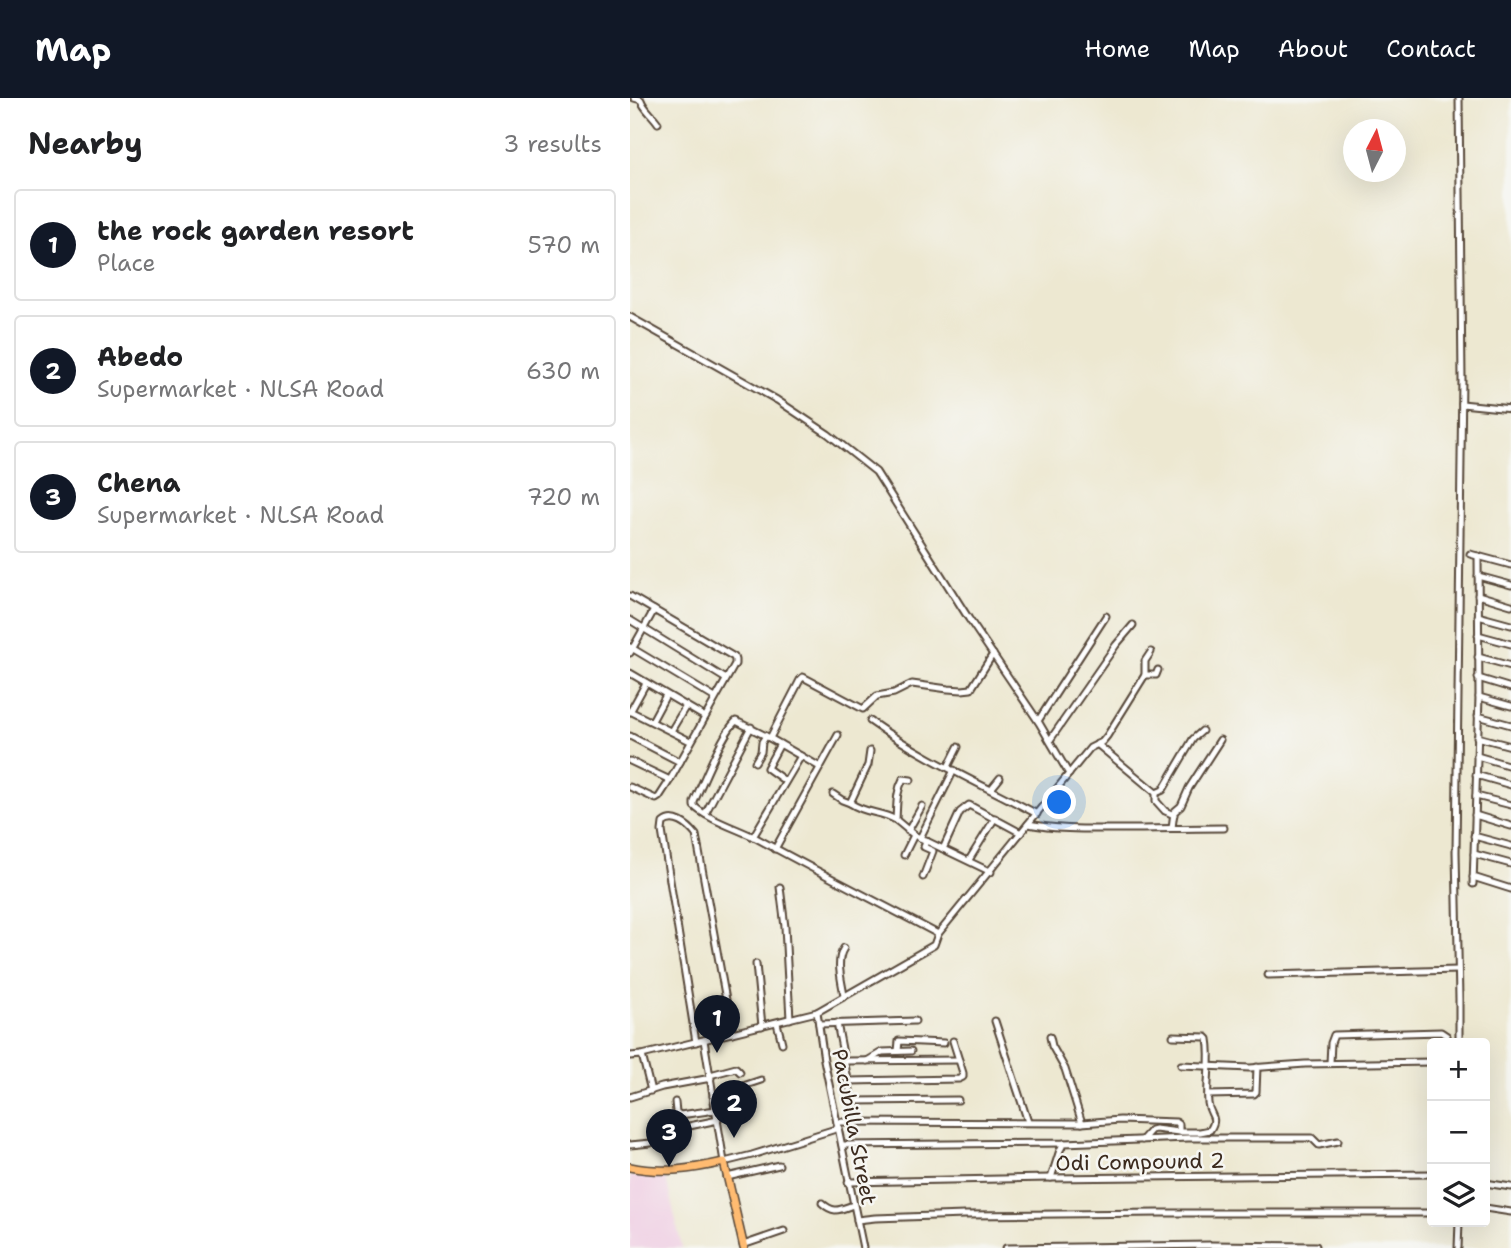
<!DOCTYPE html>
<meta charset="utf-8">
<style>
:root{--surface:#fff;--page:#f2f2f2;--text:#202124;--muted:#757577;--line:#e0e0e0;--accent:#111827}
body{margin:0;font-family:"Shantell Sans",sans-serif;background:var(--page);color:var(--text)}
.controls{position:absolute;right:21px;bottom:21px;display:grid;overflow:hidden;border-radius:7px;box-shadow:0 7px 28px #0002}
.controls button{width:63px;height:63px;display:grid;place-items:center;padding:0;border:0;border-bottom:2px solid var(--line);background:var(--surface);color:var(--text);font:35px sans-serif}
.compass{position:absolute;left:713px;top:21px;width:63px;height:63px;border-radius:50%;background:var(--surface);box-shadow:0 7px 28px #0002;rotate:6deg}
.you{position:absolute;left:430px;top:705px;width:24px;height:24px;margin:-18px;border:5px solid #fff;border-radius:50%;background:#1a73e8;box-shadow:0 0 0 10px #1a73e833}
.badge{display:grid;place-items:center;width:46px;height:46px;border-radius:50%;background:var(--accent);color:#fff;font-size:23px;font-weight:700}
.pin{position:absolute;translate:-50% -58px;filter:drop-shadow(0 2px 4px #0008)}
.pin::after{content:'';position:absolute;top:37px;width:24px;height:21px;background:inherit;clip-path:polygon(0 0,100% 0,50% 100%)}
.list{margin:0;padding:0;list-style:none}
h2{display:flex;justify-content:space-between;align-items:center;height:91px;margin:0;padding:0 28px;font-size:30px}
h2 small{font-size:23px;font-weight:400;color:var(--muted)}
.list li{display:grid;grid-template-columns:46px 1fr auto;gap:21px;align-items:center;box-sizing:border-box;height:112px;margin:0 14px 14px;padding:0 14px;border:2px solid var(--line);border-radius:7px}
.list b{display:block;font-size:26px;white-space:nowrap}
.list p{margin:0;font-size:23px;white-space:nowrap;color:var(--muted)}
.list em{font-size:23px;font-style:normal;color:var(--muted)}
.icon{flex:none;width:38px;height:38px;fill:none;stroke:currentColor;stroke-width:2;stroke-linecap:round;stroke-linejoin:round}
.map{position:relative;flex:none;width:881px;height:1150px;overflow:hidden}
header{display:flex;align-items:center;gap:42px;box-sizing:border-box;height:98px;padding:0 35px;background:var(--accent);color:#fff}
header strong{font-size:33px}
nav{display:flex;gap:38px;margin-inline-start:auto;font-size:24px}
main{display:flex}
aside{flex:1;background:var(--surface)}
.map>svg:first-child{display:block}
.built{fill:#f0d0e4}
.lines{fill:none;stroke-linecap:round;stroke-linejoin:round}
.minor-casing{stroke:#564639;stroke-width:9}
.major-casing{stroke:#564639;stroke-width:10}
.minor{stroke:#fff;stroke-width:5}
.major{stroke:#ffbb71;stroke-width:7}
.labels{text-anchor:middle;dominant-baseline:central;stroke-width:5;stroke-linejoin:round;paint-order:stroke}
.street-label{font-size:21px;fill:#3b2a1e;stroke:#f6f6f2}
</style>
<header>
<strong>Map</strong>
<nav><a>Home</a><a>Map</a><a>About</a><a>Contact</a></nav>
</header>
<main>
<aside>
<h2>Nearby<small>3 results</small></h2>
<ul class="list">
<li><span class="badge">1</span><div><b>the rock garden resort</b><p>Place</p></div><em>570 m</em></li>
<li><span class="badge">2</span><div><b>Abedo</b><p>Supermarket · NLSA Road</p></div><em>630 m</em></li>
<li><span class="badge">3</span><div><b>Chena</b><p>Supermarket · NLSA Road</p></div><em>720 m</em></li>
</ul>
</aside>
<div class="map">
<svg width="881" height="1150" viewBox="0 0 881 1150">
<rect width="100%" height="100%" fill="#f6f6f2"/>
<filter id="ink" filterUnits="userSpaceOnUse"><feTurbulence type="fractalNoise" baseFrequency=".0143" numOctaves="2"/><feDisplacementMap in="SourceGraphic" scale="14" xChannelSelector="R" yChannelSelector="G"/><feConvolveMatrix kernelMatrix="1 2 1 2 8 2 1 2 1" color-interpolation-filters="sRGB"/></filter>
<filter id="wash" filterUnits="userSpaceOnUse"><feTurbulence type="fractalNoise" baseFrequency=".00686" numOctaves="4" result="noise"/><feDisplacementMap in="SourceGraphic" scale="28" xChannelSelector="R" yChannelSelector="G"/><feGaussianBlur stdDeviation="1.57" result="paint"/><feColorMatrix in="noise" values="0 0 0 0 0 0 0 0 0 0 0 0 0 0 0 0 0 1.4 0 .05"/><feComposite in="paint" operator="in"/></filter>
<g filter="url(#wash)">
<rect width="100%" height="100%" fill="#ede8d1"/>
<polygon class="built" points="0,1078 36,1080 52,1150 0,1150"/>
</g>
<g filter="url(#ink)">
<g class="lines">
<g class="minor-casing">
<g id="minor">
<path d="M4,0L11,2C14,11 22,16 28,25"/>
<polyline points="0,219 147,302 198,336 246,374 339,521 408,623"/>
<polyline points="832,306 881,311"/>
<polyline points="840,456 881,467"/>
<polyline points="848,478 881,487"/>
<polyline points="848,497 881,507"/>
<polyline points="0,498 24,512 0,555"/>
<polyline points="24,512 104,559 105,562 105,566 50,664"/>
<polyline points="848,518 881,527"/>
<polyline points="0,522 96,581"/>
<polyline points="848,537 881,546"/>
<polyline points="0,549 85,600"/>
<polyline points="848,559 881,568"/>
<polyline points="0,575 75,619"/>
<polyline points="515,577 526,577 528,572"/>
<polyline points="848,580 881,590"/>
<polyline points="849,599 881,608"/>
<polyline points="0,613 60,643"/>
<polyline points="0,614 16,585"/>
<polyline points="848,618 881,627"/>
<polyline points="22,623 36,597"/>
<path d="M240,623C292,660 351,686 407,716"/>
<polyline points="41,633 56,608"/>
<polyline points="0,638 50,664 40,682 0,663"/>
<polyline points="847,639 881,648"/>
<polyline points="140,640 170,582 173,579 233,611 247,598 264,595 282,586 318,591 332,592 341,591 363,556"/>
<polyline points="420,642 486,547 503,527"/>
<polyline points="150,646 137,670 155,683"/>
<polyline points="467,646 526,695 533,692 563,641 572,633"/>
<path d="M240,653L238,667L220,705C236,716 250,713 266,722"/>
<polyline points="847,658 881,668"/>
<polyline points="125,664 131,654 132,644 136,638"/>
<path d="M190,669L136,638L106,623C92,636 73,684 64,704V708C77,721 108,731 126,740C186,773 248,804 308,836"/>
<polyline points="318,669 328,649"/>
<polyline points="439,676 408,623 476,518"/>
<polyline points="846,677 881,687"/>
<path d="M281,682L273,681C266,694 267,707 266,722L284,737L361,774"/>
<polyline points="0,689 26,701 29,699 40,682"/>
<polyline points="361,691 370,680"/>
<polyline points="526,695 526,703 535,713 544,717"/>
<polyline points="203,696 212,702 220,705"/>
<polyline points="846,698 881,707"/>
<polyline points="75,716 121,629"/>
<polyline points="845,717 881,728"/>
<path d="M398,726C429,732 459,731 491,731C525,731 560,730 594,730"/>
<polyline points="542,730 544,714 551,708 559,690 590,642"/>
<polyline points="278,733 292,708"/>
<polyline points="844,738 881,748"/>
<polyline points="123,739 171,658"/>
<polyline points="290,740 324,672"/>
<polyline points="145,751 208,637"/>
<polyline points="313,751 330,714 339,707 391,735"/>
<polyline points="844,756 881,766"/>
<polyline points="274,757 284,737"/>
<polyline points="339,762 365,720"/>
<polyline points="293,779 303,753 294,749 296,742"/>
<polyline points="843,779 881,791"/>
<polyline points="843,786 849,599 848,458"/>
<polyline points="150,789 155,829 160,921"/>
<polyline points="126,866 132,928"/>
<polyline points="638,877 828,872"/>
<path d="M214,898C212,883 205,863 214,850"/>
<polyline points="187,914 194,962 233,1150"/>
<polyline points="365,923 398,1024"/>
<polyline points="147,925 152,945"/>
<polyline points="207,925 226,1023"/>
<polyline points="189,926 285,923"/>
<polyline points="420,939 422,948 435,971 452,1025"/>
<polyline points="74,942 94,1064 122,1057 209,1030"/>
<path d="M66,944L32,733L33,725C44,716 58,727 66,737L102,935"/>
<polyline points="829,945 829,901 826,754 832,281 829,0"/>
<polyline points="268,953 269,943 314,945"/>
<polyline points="12,957 21,993"/>
<polyline points="0,958 12,957 187,914 304,847 308,836 460,650 472,644 477,638 515,577 515,563 521,554"/>
<polyline points="214,963 329,962"/>
<polyline points="237,963 252,954 281,953"/>
<polyline points="700,965 701,945 704,937 811,934 817,938 818,945"/>
<polyline points="551,967 620,970 675,966 802,964"/>
<polyline points="80,977 106,970 110,974"/>
<polyline points="219,983 329,981 333,979 333,975 323,943"/>
<polyline points="578,997 624,996 626,994 627,969"/>
<polyline points="83,998 131,982"/>
<polyline points="0,999 32,989 81,980"/>
<polyline points="222,1003 328,1002"/>
<polyline points="45,1004 46,1014 50,1017 86,1012"/>
<polyline points="87,1014 110,1006"/>
<polyline points="207,1024 452,1025 490,1022 546,1024 549,1026 549,1034"/>
<polyline points="38,1025 41,1029 45,1031 88,1022"/>
<path d="M512,1042L521,1032L525,1031L549,1034H570L580,1032C589,1018 579,1018 578,1005C576,984 582,962 578,941L576,939L543,938"/>
<polyline points="0,1047 21,1045"/>
<polyline points="212,1047 434,1045 558,1040 682,1040 689,1047 708,1043"/>
<polyline points="97,1079 149,1067"/>
<polyline points="421,1080 430,1052 434,1045"/>
<polyline points="218,1084 421,1080 802,1076"/>
<polyline points="855,1085 881,1089"/>
<path d="M192,1105C204,1116 209,1112 223,1107"/>
<polyline points="855,1110 881,1114"/>
<polyline points="227,1122 245,1120 335,1117 531,1115 802,1115"/>
<polyline points="113,1147 154,1133"/>
<polyline points="376,1150 580,1147 686,1148"/>
<polyline points="828,1150 829,1124"/>
</g>
</g>
<g class="major-casing">
<path id="major" d="M0,1069C32,1076 63,1071 94,1064L114,1150"/>
</g>
<use href="#minor" class="minor"/>
<use href="#major" class="major"/>
</g>
</g>
<g class="labels">
<g class="street-label">
<text transform="translate(224 1029) rotate(79)">Pacubilla Street</text>
<text transform="translate(510 1064) rotate(-1)">Odi Compound 2</text>
</g>
</g>
</svg>
<div class="controls">
<button>+</button>
<button>−</button>
<button><svg class="icon" aria-label="layers" viewBox="0 0 24 24"><path d="M12 4l9 5-9 5-9-5zM3 14l9 5 9-5"/></svg></button>
</div>
<svg class="compass" viewBox="-18 -18 36 36"><path d="M0-13l5 13h-10z" fill="#e53935"/><path d="M0 13l5-13h-10z" fill="#757577"/></svg>
<div class="you"></div>
<div class="pin badge" style="left:87px;top:955px">1</div>
<div class="pin badge" style="left:104px;top:1040px">2</div>
<div class="pin badge" style="left:39px;top:1069px">3</div>
</div>
</main>
